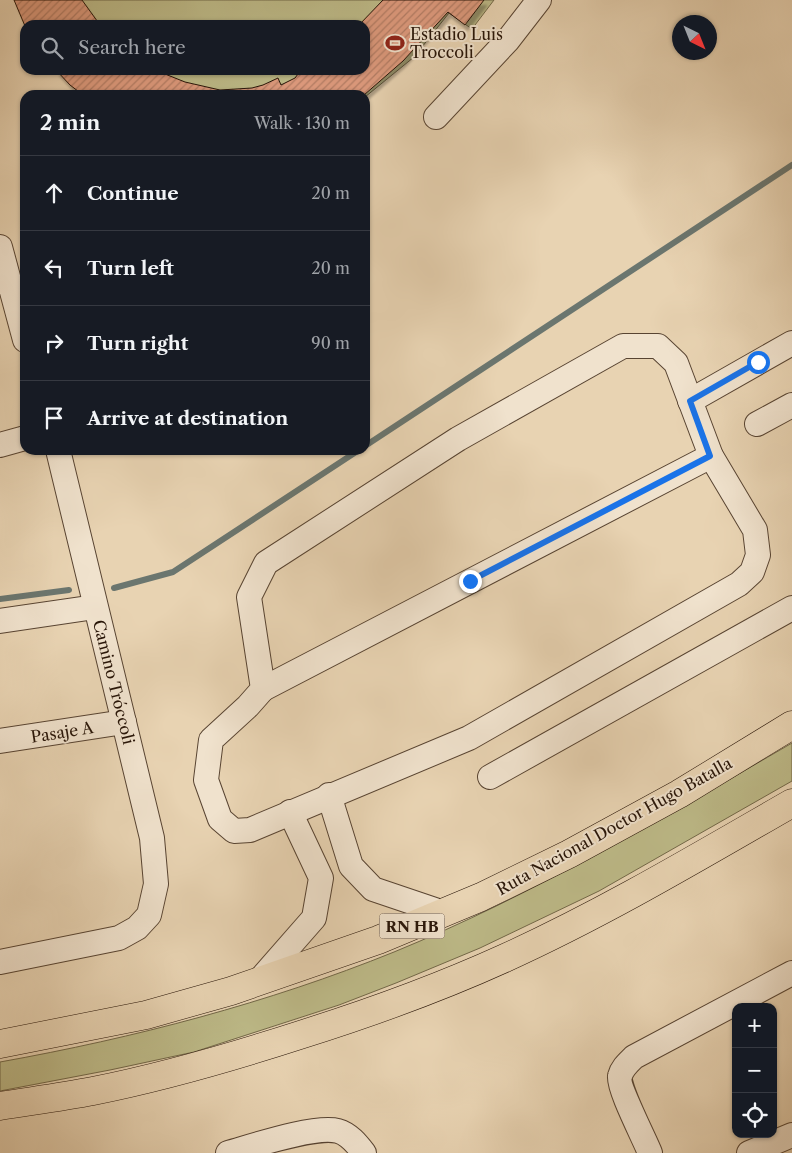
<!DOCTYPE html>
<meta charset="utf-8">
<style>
:root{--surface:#171b24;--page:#20242c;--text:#f1f3f6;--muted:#9ea1a6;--line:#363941}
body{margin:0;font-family:"Libre Caslon Text",serif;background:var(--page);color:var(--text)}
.controls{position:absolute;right:15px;bottom:15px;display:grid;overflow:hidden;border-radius:10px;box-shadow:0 1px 4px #0004}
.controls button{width:45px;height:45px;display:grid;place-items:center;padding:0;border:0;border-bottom:1px solid var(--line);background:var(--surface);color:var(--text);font:25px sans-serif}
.compass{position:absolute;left:672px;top:15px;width:45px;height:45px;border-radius:50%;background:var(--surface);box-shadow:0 1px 4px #0004;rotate:137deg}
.stop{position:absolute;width:15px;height:15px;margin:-11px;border:4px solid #1a73e8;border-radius:50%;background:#fff}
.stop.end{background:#1a73e8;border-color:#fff;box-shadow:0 1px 5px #0008}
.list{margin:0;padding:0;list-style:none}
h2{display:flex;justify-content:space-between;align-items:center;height:65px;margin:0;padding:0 20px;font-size:21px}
h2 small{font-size:16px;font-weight:400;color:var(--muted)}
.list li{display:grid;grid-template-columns:32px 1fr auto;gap:15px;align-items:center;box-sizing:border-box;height:75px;padding:0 20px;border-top:1px solid var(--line)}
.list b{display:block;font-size:19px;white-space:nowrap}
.list em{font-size:16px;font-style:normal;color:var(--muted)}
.icon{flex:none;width:28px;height:28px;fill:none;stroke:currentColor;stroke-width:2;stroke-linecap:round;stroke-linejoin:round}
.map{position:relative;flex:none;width:792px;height:1153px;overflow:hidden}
.search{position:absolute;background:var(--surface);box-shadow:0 1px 4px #0004;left:20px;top:20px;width:350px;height:55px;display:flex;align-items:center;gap:12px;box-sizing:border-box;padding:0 18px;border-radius:15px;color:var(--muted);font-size:19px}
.panel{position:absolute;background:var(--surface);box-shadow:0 1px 4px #0004;left:20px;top:90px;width:350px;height:365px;border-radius:15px}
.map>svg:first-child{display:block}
.green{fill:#bdba88;stroke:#726848}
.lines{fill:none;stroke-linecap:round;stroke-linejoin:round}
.stream{stroke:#6b766f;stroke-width:6}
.building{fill:url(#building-hatch);stroke:#281508;filter:url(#shadow)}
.minor-casing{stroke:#584432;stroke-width:26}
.highway-casing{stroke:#281508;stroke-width:29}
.minor{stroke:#f0e2cd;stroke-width:24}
.highway{stroke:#e8d3b2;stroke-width:28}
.route{stroke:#1a73e8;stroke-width:6}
.labels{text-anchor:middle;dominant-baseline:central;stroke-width:4;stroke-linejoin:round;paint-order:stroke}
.shield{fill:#f0e2cd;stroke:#645243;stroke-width:1}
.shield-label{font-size:15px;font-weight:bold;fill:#281508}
.poi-label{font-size:16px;fill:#281508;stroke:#f0e2cd;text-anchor:start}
.street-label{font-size:16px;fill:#281508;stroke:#f0e2cd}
</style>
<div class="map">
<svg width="792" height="1153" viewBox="0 0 792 1153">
<defs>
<pattern id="building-hatch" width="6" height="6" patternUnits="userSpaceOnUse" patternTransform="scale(1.25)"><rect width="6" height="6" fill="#dc997c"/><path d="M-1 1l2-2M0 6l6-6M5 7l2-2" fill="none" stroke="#b27c64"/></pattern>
<filter id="shadow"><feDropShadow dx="3" dy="5.5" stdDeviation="1" flood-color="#0004"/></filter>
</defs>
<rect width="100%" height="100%" fill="#e8d3b2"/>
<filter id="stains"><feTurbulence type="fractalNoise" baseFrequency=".004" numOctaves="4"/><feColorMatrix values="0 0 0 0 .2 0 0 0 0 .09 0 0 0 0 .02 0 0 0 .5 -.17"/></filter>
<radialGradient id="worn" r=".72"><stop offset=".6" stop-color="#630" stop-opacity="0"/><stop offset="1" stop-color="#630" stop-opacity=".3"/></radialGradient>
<g class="green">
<polygon points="19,0 494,0 472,29 449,13 414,57 365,97 365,95 85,95 62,70 365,70 365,25 30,25"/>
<path d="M792,743V781L599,891L480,948L396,983L339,1005L194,1052L110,1070L0,1091V1062C134,1038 268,1003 394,952C533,895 663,818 792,743Z"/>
</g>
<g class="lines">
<g class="stream">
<polyline points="365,446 792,165"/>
<polyline points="114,588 173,572 359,450"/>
<polyline points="0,599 69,590"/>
</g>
</g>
<g class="building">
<polygon points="14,0 82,0 100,25 25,26"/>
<polygon points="383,0 484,0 465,25 448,12 403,61 364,95 83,95 70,85 56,70 155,70 185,82 220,90 252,88 263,85 278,78 281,85 295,78 301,70 365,70 365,25 359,25"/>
</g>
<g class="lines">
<g class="minor-casing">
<g id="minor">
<polyline points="436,117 508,40 539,0"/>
<polyline points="0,247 25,340"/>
<polygon points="623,346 658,346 676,363 711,456 755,530 758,555 752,572 739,584 469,738 250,830 234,831 220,819 206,780 211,740 248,706 263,689 249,597 266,563 458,439"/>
<polyline points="690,401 792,343"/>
<polyline points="757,424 792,405"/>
<polyline points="0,445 25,438"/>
<polyline points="0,621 95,607"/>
<polyline points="263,689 711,456"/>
<polyline points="0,741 124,722"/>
<polyline points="490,777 792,608"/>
<polyline points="329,795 351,866 373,889 444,913"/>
<polyline points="0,962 119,938 137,928 149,915 156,884 152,838 58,450"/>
<polyline points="258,982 314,918 321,878 290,812"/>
<path d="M228,1153C253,1146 315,1125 338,1131C349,1134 357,1144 364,1153"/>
<path d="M650,1153C645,1140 617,1086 620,1076C622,1068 628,1063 634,1057L792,973"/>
<polyline points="749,1153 792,1135"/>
</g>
</g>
<g class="highway-casing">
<g id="highway">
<polyline points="0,1044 146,1015 231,991 378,940 481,897 569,854 679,794 792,725"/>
<path d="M0,1106C31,1101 62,1097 93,1091C163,1077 232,1057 300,1035C370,1013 439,988 505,958C604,913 698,857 792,803"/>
</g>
</g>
<use href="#minor" class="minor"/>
<use href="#highway" class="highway"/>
</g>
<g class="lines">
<polyline class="route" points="470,581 710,456 690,401 758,362"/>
</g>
<defs>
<g id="stadium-bare" transform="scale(1.5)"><path d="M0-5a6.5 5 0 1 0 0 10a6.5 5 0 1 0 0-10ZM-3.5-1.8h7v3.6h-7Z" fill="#8f2418" stroke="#f0e2cd" stroke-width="2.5" paint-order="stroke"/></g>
</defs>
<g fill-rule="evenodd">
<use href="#stadium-bare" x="395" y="43"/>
</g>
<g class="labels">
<rect class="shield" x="379.5" y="913.5" width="65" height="25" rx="4"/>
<g class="shield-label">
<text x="412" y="926">RN HB</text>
</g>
<g class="poi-label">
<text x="410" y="34">Estadio Luis<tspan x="410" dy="18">Troccoli</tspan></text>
</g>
<g class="street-label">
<text transform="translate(114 682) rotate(76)">Camino Tróccoli</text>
<text transform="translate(62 732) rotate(-9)">Pasaje A</text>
<text transform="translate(614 826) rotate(-29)">Ruta Nacional Doctor Hugo Batalla</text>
</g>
</g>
<rect width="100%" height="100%" filter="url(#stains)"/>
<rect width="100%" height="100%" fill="url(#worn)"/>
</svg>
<div class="controls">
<button>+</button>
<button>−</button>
<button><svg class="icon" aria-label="locate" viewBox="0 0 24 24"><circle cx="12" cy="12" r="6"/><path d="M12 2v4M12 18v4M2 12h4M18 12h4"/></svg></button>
</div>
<svg class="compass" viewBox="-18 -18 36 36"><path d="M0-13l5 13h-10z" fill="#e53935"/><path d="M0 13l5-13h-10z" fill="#9ea1a6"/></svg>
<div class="stop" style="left:758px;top:362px"></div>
<div class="stop end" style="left:470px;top:581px"></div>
<div class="search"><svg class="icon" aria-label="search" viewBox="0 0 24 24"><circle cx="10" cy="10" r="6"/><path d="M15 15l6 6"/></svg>Search here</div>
<section class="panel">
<h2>2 min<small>Walk · 130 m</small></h2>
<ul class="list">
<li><svg class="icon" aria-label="ahead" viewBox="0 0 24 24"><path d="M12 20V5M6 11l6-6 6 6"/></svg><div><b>Continue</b></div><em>20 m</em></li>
<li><svg class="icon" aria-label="left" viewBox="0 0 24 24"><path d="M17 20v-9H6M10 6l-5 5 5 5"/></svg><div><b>Turn left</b></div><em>20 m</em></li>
<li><svg class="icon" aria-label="right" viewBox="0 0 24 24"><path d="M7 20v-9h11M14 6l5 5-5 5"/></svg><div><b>Turn right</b></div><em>90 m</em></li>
<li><svg class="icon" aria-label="arrive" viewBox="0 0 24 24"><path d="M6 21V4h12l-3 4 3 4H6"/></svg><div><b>Arrive at destination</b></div></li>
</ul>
</section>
</div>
